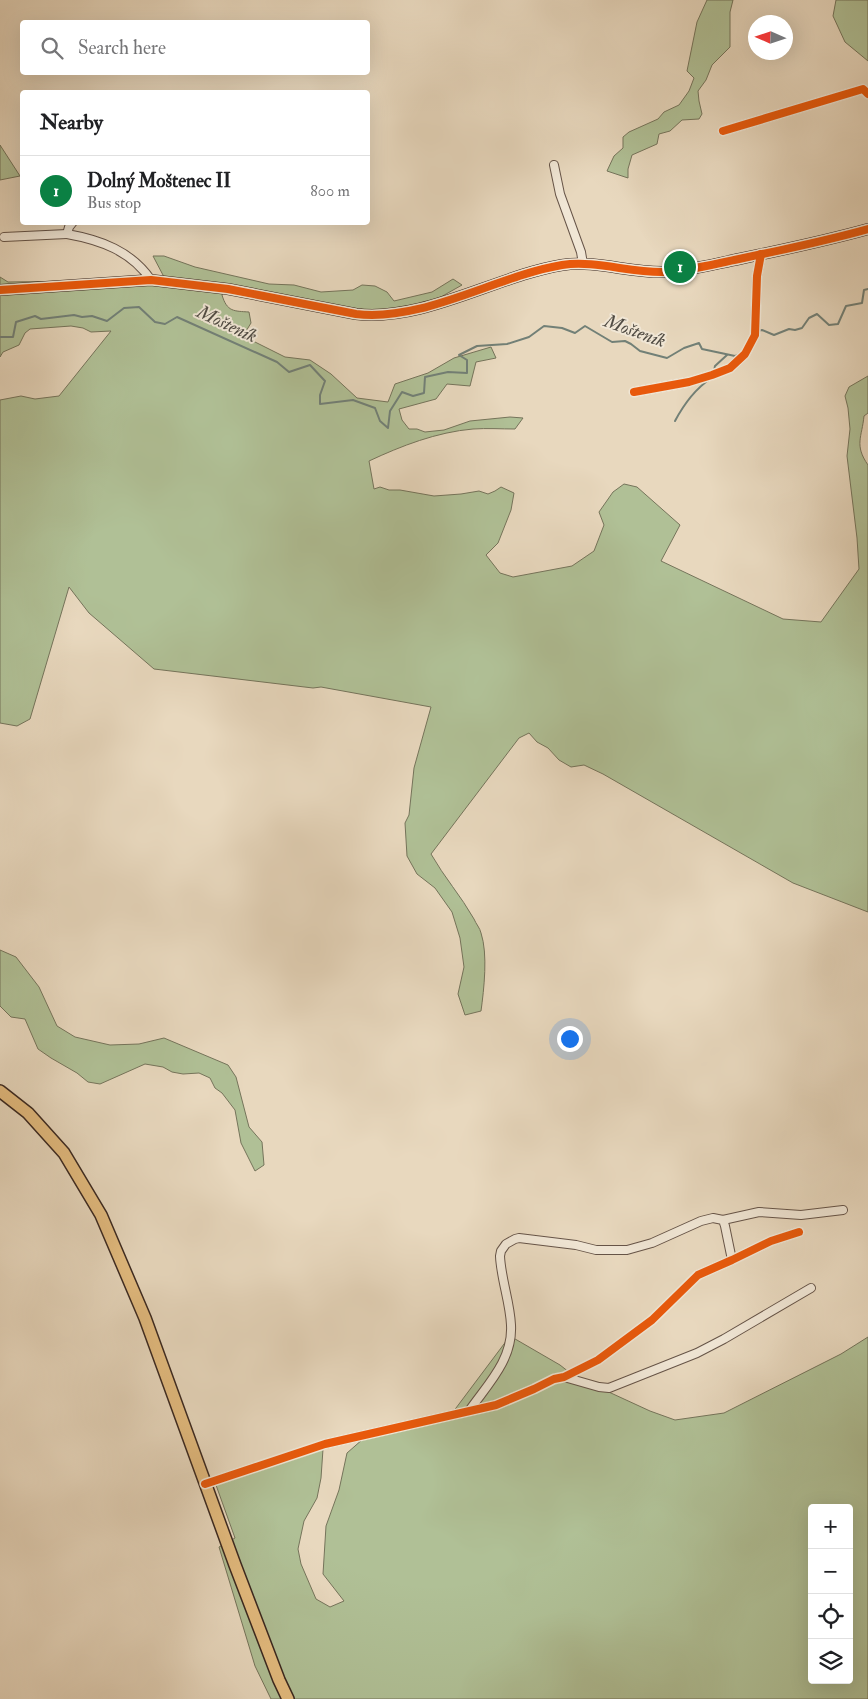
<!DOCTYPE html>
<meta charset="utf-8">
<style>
:root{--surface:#fff;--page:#f2f2f2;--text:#202124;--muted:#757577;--line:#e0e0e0;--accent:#0b8043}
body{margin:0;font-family:"IM FELL Double Pica",serif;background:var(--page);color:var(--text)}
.controls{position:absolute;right:15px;bottom:15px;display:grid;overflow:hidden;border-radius:5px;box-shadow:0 5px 20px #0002}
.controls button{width:45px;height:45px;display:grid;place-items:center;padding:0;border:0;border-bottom:1px solid var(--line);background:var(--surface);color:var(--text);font:25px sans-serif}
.compass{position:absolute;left:748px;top:15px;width:45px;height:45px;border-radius:50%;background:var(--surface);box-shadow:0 5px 20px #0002;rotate:273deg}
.you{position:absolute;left:569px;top:1038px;width:18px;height:18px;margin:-12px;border:4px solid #fff;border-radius:50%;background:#1a73e8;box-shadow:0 0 0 8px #1a73e833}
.badge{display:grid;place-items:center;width:32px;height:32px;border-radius:50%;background:var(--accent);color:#fff;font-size:16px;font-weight:700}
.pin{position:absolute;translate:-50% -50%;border:2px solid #fff;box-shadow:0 1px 5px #0006}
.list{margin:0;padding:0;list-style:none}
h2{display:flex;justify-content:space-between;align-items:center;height:65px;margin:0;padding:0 20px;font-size:21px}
h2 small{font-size:16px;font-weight:400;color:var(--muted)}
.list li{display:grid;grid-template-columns:32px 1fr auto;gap:15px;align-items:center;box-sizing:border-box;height:70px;padding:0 20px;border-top:1px solid var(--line)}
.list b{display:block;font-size:19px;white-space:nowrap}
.list p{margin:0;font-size:16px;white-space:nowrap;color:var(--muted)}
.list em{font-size:16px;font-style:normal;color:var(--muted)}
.icon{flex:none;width:28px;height:28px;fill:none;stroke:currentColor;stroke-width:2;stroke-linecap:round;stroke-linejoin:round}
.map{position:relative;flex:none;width:868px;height:1699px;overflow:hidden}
.search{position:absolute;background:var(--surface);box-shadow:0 5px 20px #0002;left:20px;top:20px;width:350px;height:55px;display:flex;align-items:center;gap:12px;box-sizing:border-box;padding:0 18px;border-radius:5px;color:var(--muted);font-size:19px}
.panel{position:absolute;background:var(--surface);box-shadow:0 5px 20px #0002;left:20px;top:90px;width:350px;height:135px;border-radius:5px}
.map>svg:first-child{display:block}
.green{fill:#b0c096;stroke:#75745b;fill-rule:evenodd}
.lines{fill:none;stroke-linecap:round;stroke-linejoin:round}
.stream{stroke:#728077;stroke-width:2}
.street-casing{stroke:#665448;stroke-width:10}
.secondary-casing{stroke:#3a2820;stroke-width:12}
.primary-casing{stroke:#3a2820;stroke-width:14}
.street{stroke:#f0e6d5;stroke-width:8}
.secondary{stroke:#f0e6d5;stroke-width:10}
.primary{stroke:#e4bc7f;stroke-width:11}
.cycleway-casing{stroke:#f0e6d5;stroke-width:11}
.cycleway{stroke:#e8590c;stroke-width:8}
.labels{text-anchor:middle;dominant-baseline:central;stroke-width:4;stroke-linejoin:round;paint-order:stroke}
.water-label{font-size:19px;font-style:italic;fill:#514c44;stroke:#f0e6d5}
</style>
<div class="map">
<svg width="868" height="1699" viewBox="0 0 868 1699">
<rect width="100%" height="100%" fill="#e8d8be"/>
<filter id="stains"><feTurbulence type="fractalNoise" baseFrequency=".004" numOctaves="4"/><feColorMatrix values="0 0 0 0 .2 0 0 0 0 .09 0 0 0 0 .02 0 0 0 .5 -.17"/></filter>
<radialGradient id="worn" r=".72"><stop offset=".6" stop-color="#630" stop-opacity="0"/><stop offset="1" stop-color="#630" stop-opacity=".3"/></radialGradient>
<g class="green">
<polygon points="707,0 733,0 730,12 730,47 712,65 706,80 698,91 699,101 702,114 699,119 682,120 670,131 659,134 657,144 632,155 628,169 628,178 607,171 614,156 623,148 623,137 629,132 658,119 664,112 679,105 689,91 694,78 687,71 697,22"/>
<polygon points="836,0 868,0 868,61 845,42 833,16"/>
<polygon points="0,145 20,176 0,180"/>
<path d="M153,256H164L195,267L269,284L294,285L321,292L353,290L362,285L375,286L387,292L394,301L432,292L453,279L462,285L432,302L407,309L377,311L333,306L225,285L222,295C227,312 234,311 249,312L251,323L243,336L285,357L310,360L331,374L357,398L388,402L395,384L428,373L454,358L491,347L496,358L476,362L470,386L447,384L436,399L399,409L402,420L409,429H417L425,432L444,430L470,421L510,417L523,418L515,429C501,429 487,428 473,429C437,432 401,446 369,461L374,489L380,487L389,490H400L434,496L461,494L479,491L488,494L495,491L501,487L514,493L511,510L498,543L486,555L500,573L513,577L572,566L594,551L604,525L599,512L613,492L624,484L637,487L680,525L661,561L783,619L821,622L859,569L857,538L847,456L850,429L848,408L845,396L849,387L868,376V413L864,416C862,437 854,445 868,465V912L793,883L603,774L584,765L571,767L559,760L548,748L537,742L529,733L519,738L431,854C444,877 461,896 474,919C476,924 480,928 481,933C488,954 484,989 481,1011L465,1015L458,994L464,967L460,938L452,912L435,888L417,874L407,856L405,823L409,815L414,768L431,707L321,687L313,688L154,669L89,613L69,587L30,719L17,726L0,723V400L21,396L35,399L59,396L111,331L91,332L83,328L71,326L30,329L25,333L19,345L3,352L0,357V277L8,282L83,281L164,277Z"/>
<polygon points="0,950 16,957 39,987 57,1026 75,1037 110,1045 139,1044 164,1038 228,1065 236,1077 249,1127 262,1142 264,1165 255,1171 241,1143 235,1110 222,1093 215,1088 210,1078 199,1073 183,1074 172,1072 163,1067 145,1064 100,1084 88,1082 77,1073 51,1058 38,1049 25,1019 11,1017 0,1006"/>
<path d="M510,1336L560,1365L574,1376L650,1411L675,1420L724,1413L841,1354L868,1337V1699H271L255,1666L219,1547L235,1538L216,1485L323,1449L321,1478L317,1498L304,1521L298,1549L301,1564L316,1599L330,1607L344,1601L323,1574L326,1526L339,1490L347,1453L363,1439L447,1420ZM812,1508H849V1680H812Z"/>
</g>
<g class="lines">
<g class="stream">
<polyline points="758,331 762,330 774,335 789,329 795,330 802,328 809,318 817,314 829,325 838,324 846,306 862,303 864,290 868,289"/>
<polyline points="0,337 13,337 16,322 35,316 41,319 74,315 82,317 92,316 107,321 124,308 139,307 155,322 165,324 177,317 277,362 289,372 310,365 325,381 320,395 320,404 353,400 375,408 380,421 388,428 390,411 402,392 413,396 424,393 425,377 448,372 467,373 467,360 459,355 477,346 507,344 529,337 544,326 562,328 575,333 585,326 612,342 625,341 631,344 640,351 667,358 684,348 699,343 702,349 735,356 741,354"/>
<polyline points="714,371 715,366 727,355"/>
<path d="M675,421C684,404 694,390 710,379"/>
</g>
<g class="street-casing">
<g id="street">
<polyline points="723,131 863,89 868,94"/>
<polyline points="554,165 560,194 581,252 583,264"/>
<path d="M73,222L69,227L67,234C101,240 131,251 151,280"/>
<polyline points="4,237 67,234"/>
<polyline points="634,392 689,382 712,375 730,368 745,354 755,335 757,276 761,254"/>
<polyline points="723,1220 759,1212 801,1215 843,1210"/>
<polyline points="564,1377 599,1387 609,1388 697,1353 724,1339 811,1288"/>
<path d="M469,1411C487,1385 513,1360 511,1325C510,1302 501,1279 500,1256L501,1251L506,1244L515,1239L519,1238L576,1245L596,1250H627L652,1243L701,1221L713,1218L723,1220L725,1226L732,1260"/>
<polyline points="205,1484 325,1444 496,1405 534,1389 554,1379 564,1377 598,1360 652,1320 698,1275 732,1260 771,1241 799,1232"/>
</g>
</g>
<g class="secondary-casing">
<path id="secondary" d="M0,290L151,280L228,289L356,314C424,322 496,276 562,265C596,260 630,273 664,272C689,271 714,264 739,259C782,250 825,241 868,229"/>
</g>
<g class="primary-casing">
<polyline id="primary" points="0,1091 28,1113 64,1153 101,1215 145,1318 235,1565 279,1680 288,1699"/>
</g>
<use href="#street" class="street"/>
<use href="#secondary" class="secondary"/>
<use href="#primary" class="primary"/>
<g class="cycleway-casing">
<g id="cycleway">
<polyline points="723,131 863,89 868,94"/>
<path d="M0,290L151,280L228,289L356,314C424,322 496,276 562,265C596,260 630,273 664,272C689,271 714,264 739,259C782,250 825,241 868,229"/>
<polyline points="634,392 689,382 712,375 730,368 745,354 755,335 757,276 761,254"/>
<polyline points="205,1484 325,1444 496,1405 534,1389 554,1379 564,1377 598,1360 652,1320 698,1275 732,1260 771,1241 799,1232"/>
</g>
</g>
<use href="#cycleway" class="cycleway"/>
</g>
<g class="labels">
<g class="water-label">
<text transform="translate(227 324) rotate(25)">Mošteník</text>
<text transform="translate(635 331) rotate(20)">Mošteník</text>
</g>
</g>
<rect width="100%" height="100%" filter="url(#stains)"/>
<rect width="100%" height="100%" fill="url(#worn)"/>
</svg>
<div class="controls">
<button>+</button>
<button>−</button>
<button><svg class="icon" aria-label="locate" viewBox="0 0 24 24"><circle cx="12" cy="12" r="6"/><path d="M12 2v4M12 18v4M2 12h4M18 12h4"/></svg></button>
<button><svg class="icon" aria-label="layers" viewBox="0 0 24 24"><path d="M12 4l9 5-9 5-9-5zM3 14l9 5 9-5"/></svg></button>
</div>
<svg class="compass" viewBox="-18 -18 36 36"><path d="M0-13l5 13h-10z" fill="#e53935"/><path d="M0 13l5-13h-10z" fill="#757577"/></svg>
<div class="you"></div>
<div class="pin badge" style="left:680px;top:267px">1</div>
<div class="search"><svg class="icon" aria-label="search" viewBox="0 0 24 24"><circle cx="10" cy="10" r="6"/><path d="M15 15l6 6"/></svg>Search here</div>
<section class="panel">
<h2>Nearby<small></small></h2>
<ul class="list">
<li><span class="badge">1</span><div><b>Dolný Moštenec II</b><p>Bus stop</p></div><em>800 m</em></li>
</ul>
</section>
</div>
